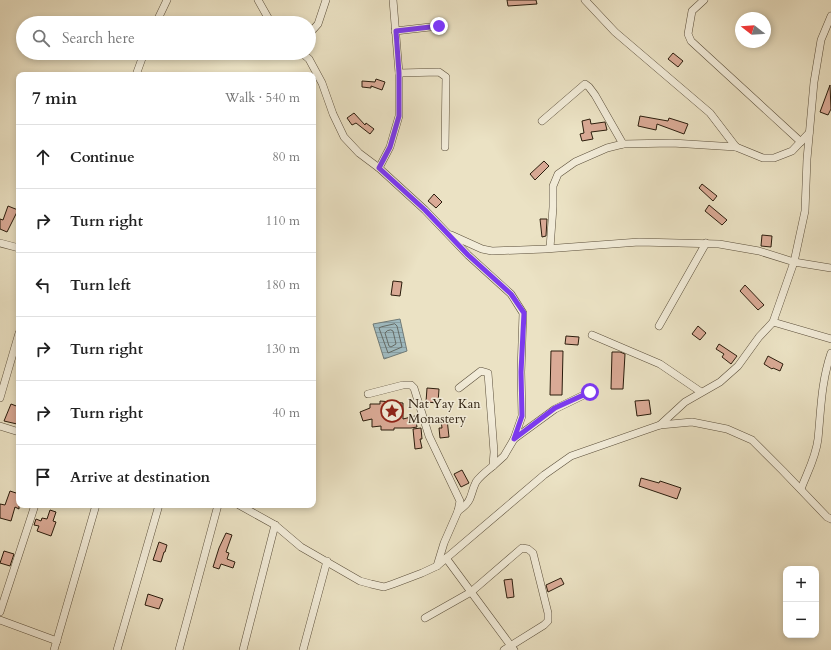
<!DOCTYPE html>
<meta charset="utf-8">
<style>
:root{--surface:#fff;--page:#f6f6f6;--text:#222;--muted:#767676;--line:#e0e0e0}
body{margin:0;font-family:Cardo,serif;background:var(--page);color:var(--text)}
.controls{position:absolute;right:12px;bottom:12px;display:grid;overflow:hidden;border-radius:8px;box-shadow:0 2px 6px #0003}
.controls button{width:36px;height:36px;display:grid;place-items:center;padding:0;border:0;border-bottom:1px solid var(--line);background:var(--surface);color:var(--text);font:20px sans-serif}
.compass{position:absolute;left:735px;top:12px;width:36px;height:36px;border-radius:50%;background:var(--surface);box-shadow:0 2px 6px #0003;rotate:287deg}
.stop{position:absolute;width:12px;height:12px;margin:-9px;border:3px solid #7c3aed;border-radius:50%;background:#fff}
.stop.end{background:#7c3aed;border-color:#fff;box-shadow:0 1px 4px #0008}
.list{margin:0;padding:0;list-style:none}
h2{display:flex;justify-content:space-between;align-items:center;height:52px;margin:0;padding:0 16px;font-size:17px}
h2 small{font-size:13px;font-weight:400;color:var(--muted)}
.list li{display:grid;grid-template-columns:26px 1fr auto;gap:12px;align-items:center;box-sizing:border-box;height:64px;padding:0 16px;border-top:1px solid var(--line)}
.list b{display:block;font-size:15px;white-space:nowrap}
.list em{font-size:13px;font-style:normal;color:var(--muted)}
.icon{flex:none;width:22px;height:22px;fill:none;stroke:currentColor;stroke-width:2;stroke-linecap:round;stroke-linejoin:round}
.map{position:relative;flex:none;width:831px;height:650px;overflow:hidden}
.search{position:absolute;background:var(--surface);box-shadow:0 2px 6px #0003;left:16px;top:16px;width:300px;height:44px;display:flex;align-items:center;gap:10px;box-sizing:border-box;padding:0 14px;border-radius:22px;color:var(--muted);font-size:15px}
.panel{position:absolute;background:var(--surface);box-shadow:0 2px 6px #0003;left:16px;top:72px;width:300px;height:436px;border-radius:8px}
.map>svg:first-child{display:block}
.water{fill:url(#water-rules);stroke:#707b78}
.lines{fill:none;stroke-linecap:round;stroke-linejoin:round}
.shore{stroke:#646b66;stroke-width:1}
.building{fill:#daaa96;stroke:#2a1c0c}
.minor-casing{stroke:#5a4e3a;stroke-width:8}
.minor{stroke:#f2ecd9;stroke-width:7}
.route{stroke:#7c3aed;stroke-width:5}
.labels{text-anchor:middle;dominant-baseline:central;stroke-width:3;stroke-linejoin:round;paint-order:stroke}
.poi-label{font-size:13px;fill:#2a1c0c;stroke:#f2ecd9;text-anchor:start}
</style>
<div class="map">
<svg width="831" height="650" viewBox="0 0 831 650">
<defs>
<pattern id="water-rules" width="6" height="5" patternUnits="userSpaceOnUse"><rect width="6" height="5" fill="#9fbac0"/><path d="M0 2.5h6" fill="none" stroke="#899fa4"/></pattern>
</defs>
<rect width="100%" height="100%" fill="#ebe2c4"/>
<filter id="stains"><feTurbulence type="fractalNoise" baseFrequency=".005" numOctaves="4"/><feColorMatrix values="0 0 0 0 .2 0 0 0 0 .09 0 0 0 0 .02 0 0 0 .5 -.17"/></filter>
<radialGradient id="worn" r=".72"><stop offset=".6" stop-color="#630" stop-opacity="0"/><stop offset="1" stop-color="#630" stop-opacity=".3"/></radialGradient>
<polygon class="water" points="400,319 407,351 384,359 373,324"/>
<g class="lines">
<g class="shore">
<polygon points="395,324 397,326 402,347 388,353 379,328 381,327"/>
<polygon points="391,330 393,331 396,344 391,347 389,346 385,333 387,331"/>
</g>
</g>
<g class="building">
<polygon points="507,0 536,0 537,4 508,6"/>
<polygon points="673,53 683,61 678,67 668,59"/>
<polygon points="376,79 385,82 382,90 371,86 371,88 362,87 362,81 375,82"/>
<polygon points="830,85 831,109 828,115 820,112"/>
<polygon points="354,113 365,125 366,123 374,129 370,134 356,123 352,125 347,118"/>
<polygon points="640,116 668,121 669,118 688,124 684,134 657,124 656,130 638,126"/>
<polygon points="590,119 591,124 605,122 607,130 591,132 593,139 582,141 580,134 584,133 582,121"/>
<polygon points="544,161 549,166 535,180 530,174"/>
<polygon points="702,184 717,196 713,201 699,188"/>
<polygon points="434,194 442,202 436,208 428,201"/>
<polygon points="709,205 727,220 722,225 705,211"/>
<polygon points="8,206 18,210 7,232 0,229 0,219 3,220"/>
<polygon points="540,219 547,219 546,236 542,237"/>
<polygon points="762,235 772,236 771,247 761,246"/>
<polygon points="393,281 402,282 400,296 391,295"/>
<polygon points="745,285 764,305 758,310 740,291"/>
<polygon points="698,326 706,333 700,340 692,334"/>
<polygon points="566,336 579,337 578,345 565,344"/>
<polygon points="719,344 737,356 731,364 722,357 724,354 716,349"/>
<polygon points="551,351 563,351 562,395 550,395"/>
<polygon points="612,352 620,352 625,354 623,389 611,389"/>
<polygon points="768,356 783,364 780,371 773,368 772,369 764,364"/>
<polygon points="427,388 439,389 438,403 426,402"/>
<polygon points="649,400 651,414 637,416 635,401"/>
<polygon points="380,401 403,403 403,419 415,416 417,427 411,428 394,428 394,430 381,430 381,426 372,427 372,419 363,421 360,412 370,408 370,404 380,404"/>
<polygon points="11,404 19,407 19,416 17,424 4,421"/>
<polygon points="447,419 449,437 440,438 439,428 442,428 441,420"/>
<polygon points="421,428 422,439 420,439 422,448 415,449 413,429"/>
<polygon points="462,470 469,483 461,487 454,474"/>
<polygon points="641,478 659,483 660,481 681,488 677,499 639,486"/>
<polygon points="10,491 19,494 19,509 15,507 11,521 0,518 0,504 5,505"/>
<polygon points="50,510 56,512 53,521 56,522 51,536 37,531 39,526 34,525 36,519 41,521 42,518 47,519"/>
<polygon points="226,533 232,535 226,552 229,553 227,559 235,562 233,568 221,564 219,569 213,567 219,548"/>
<polygon points="159,542 167,545 165,552 164,552 161,562 153,560"/>
<polygon points="4,551 14,554 10,566 0,563"/>
<polygon points="561,578 564,584 548,592 546,585"/>
<polygon points="512,579 514,597 507,598 504,580"/>
<polygon points="148,594 163,599 159,609 145,605"/>
</g>
<g class="lines">
<g class="minor-casing">
<g id="minor">
<polyline points="258,0 271,23"/>
<polyline points="585,0 615,32 710,113 736,147 763,158 774,158 792,151 809,133"/>
<polyline points="704,0 692,11 688,34 691,41 801,142"/>
<polyline points="156,23 167,0"/>
<polyline points="395,31 439,26"/>
<polyline points="309,34 318,24 326,0"/>
<polyline points="302,53 309,59 322,83 333,114 344,137 359,153 379,168 425,210 468,255 511,294 523,313 521,372 522,416 514,439 504,456 493,466"/>
<polyline points="399,73 439,72 446,77 445,147"/>
<polyline points="136,75 144,53"/>
<polyline points="542,121 585,84 589,87 595,95 623,144"/>
<polyline points="379,168 390,147 399,116 399,73 393,0"/>
<polyline points="451,235 482,249 492,251 545,249 639,242 719,244 759,251 794,262 831,268"/>
<polyline points="0,243 19,248"/>
<polyline points="550,248 553,207 553,186 558,174 575,162 607,148 623,144 672,143 736,147"/>
<polyline points="773,322 831,339"/>
<polyline points="659,326 706,243"/>
<polyline points="592,335 660,364 701,392"/>
<polyline points="368,394 403,385 411,385 414,388 429,436 460,501 458,511 444,543 437,566"/>
<polyline points="0,398 19,333"/>
<polyline points="660,425 685,402 720,382 738,366 759,337 773,322 794,262 805,211 807,159 814,82 821,40 831,16"/>
<polyline points="0,426 19,432"/>
<polyline points="514,439 555,409 590,392"/>
<path d="M801,489C807,473 816,457 818,439C821,409 821,383 831,353"/>
<polyline points="239,505 275,525 301,547 360,581 371,584 384,587 393,584 422,573 437,566 544,475 571,456 660,425 692,422 727,429 752,440 783,471 827,517 831,519"/>
<path d="M458,511C474,500 469,496 476,482C480,476 488,470 493,466L494,452L488,373L481,371L459,388"/>
<polyline points="446,558 514,650"/>
<polyline points="0,612 35,505"/>
<polyline points="425,618 471,592 522,548 528,549 533,553 548,613 548,621 544,625 504,650"/>
<polyline points="0,620 57,641"/>
<polyline points="54,650 96,505"/>
<polyline points="117,650 159,505"/>
<polyline points="179,650 218,505"/>
<polyline points="243,650 275,525"/>
<polyline points="303,650 327,561"/>
</g>
</g>
<use href="#minor" class="minor"/>
</g>
<g class="lines">
<polyline class="route" points="439,26 396,31 399,73 399,116 390,147 379,168 425,210 468,255 511,294 524,313 521,372 522,416 514,439 555,408 590,392"/>
</g>
<defs>
<g id="sight-ring" transform="scale(1.15)"><circle r="9.5" fill="#f2ecd9" stroke="#8f2418" stroke-width="1.5"/><path d="M0-6L1.8-2.2L6-1.7L2.9 1.2L3.7 5.4L0 3.3L-3.7 5.4L-2.9 1.2L-6-1.7L-1.8-2.2Z" fill="#8f2418"/></g>
</defs>
<g fill-rule="evenodd">
<use href="#sight-ring" x="392" y="411"/>
</g>
<g class="labels">
<g class="poi-label">
<text x="408" y="404">Nat Yay Kan<tspan x="408" dy="15">Monastery</tspan></text>
</g>
</g>
<rect width="100%" height="100%" filter="url(#stains)"/>
<rect width="100%" height="100%" fill="url(#worn)"/>
</svg>
<div class="controls">
<button>+</button>
<button>−</button>
</div>
<svg class="compass" viewBox="-18 -18 36 36"><path d="M0-13l5 13h-10z" fill="#e53935"/><path d="M0 13l5-13h-10z" fill="#767676"/></svg>
<div class="stop" style="left:590px;top:392px"></div>
<div class="stop end" style="left:439px;top:26px"></div>
<div class="search"><svg class="icon" aria-label="search" viewBox="0 0 24 24"><circle cx="10" cy="10" r="6"/><path d="M15 15l6 6"/></svg>Search here</div>
<section class="panel">
<h2>7 min<small>Walk · 540 m</small></h2>
<ul class="list">
<li><svg class="icon" aria-label="ahead" viewBox="0 0 24 24"><path d="M12 20V5M6 11l6-6 6 6"/></svg><div><b>Continue</b></div><em>80 m</em></li>
<li><svg class="icon" aria-label="right" viewBox="0 0 24 24"><path d="M7 20v-9h11M14 6l5 5-5 5"/></svg><div><b>Turn right</b></div><em>110 m</em></li>
<li><svg class="icon" aria-label="left" viewBox="0 0 24 24"><path d="M17 20v-9H6M10 6l-5 5 5 5"/></svg><div><b>Turn left</b></div><em>180 m</em></li>
<li><svg class="icon" aria-label="right" viewBox="0 0 24 24"><path d="M7 20v-9h11M14 6l5 5-5 5"/></svg><div><b>Turn right</b></div><em>130 m</em></li>
<li><svg class="icon" aria-label="right" viewBox="0 0 24 24"><path d="M7 20v-9h11M14 6l5 5-5 5"/></svg><div><b>Turn right</b></div><em>40 m</em></li>
<li><svg class="icon" aria-label="arrive" viewBox="0 0 24 24"><path d="M6 21V4h12l-3 4 3 4H6"/></svg><div><b>Arrive at destination</b></div></li>
</ul>
</section>
</div>
